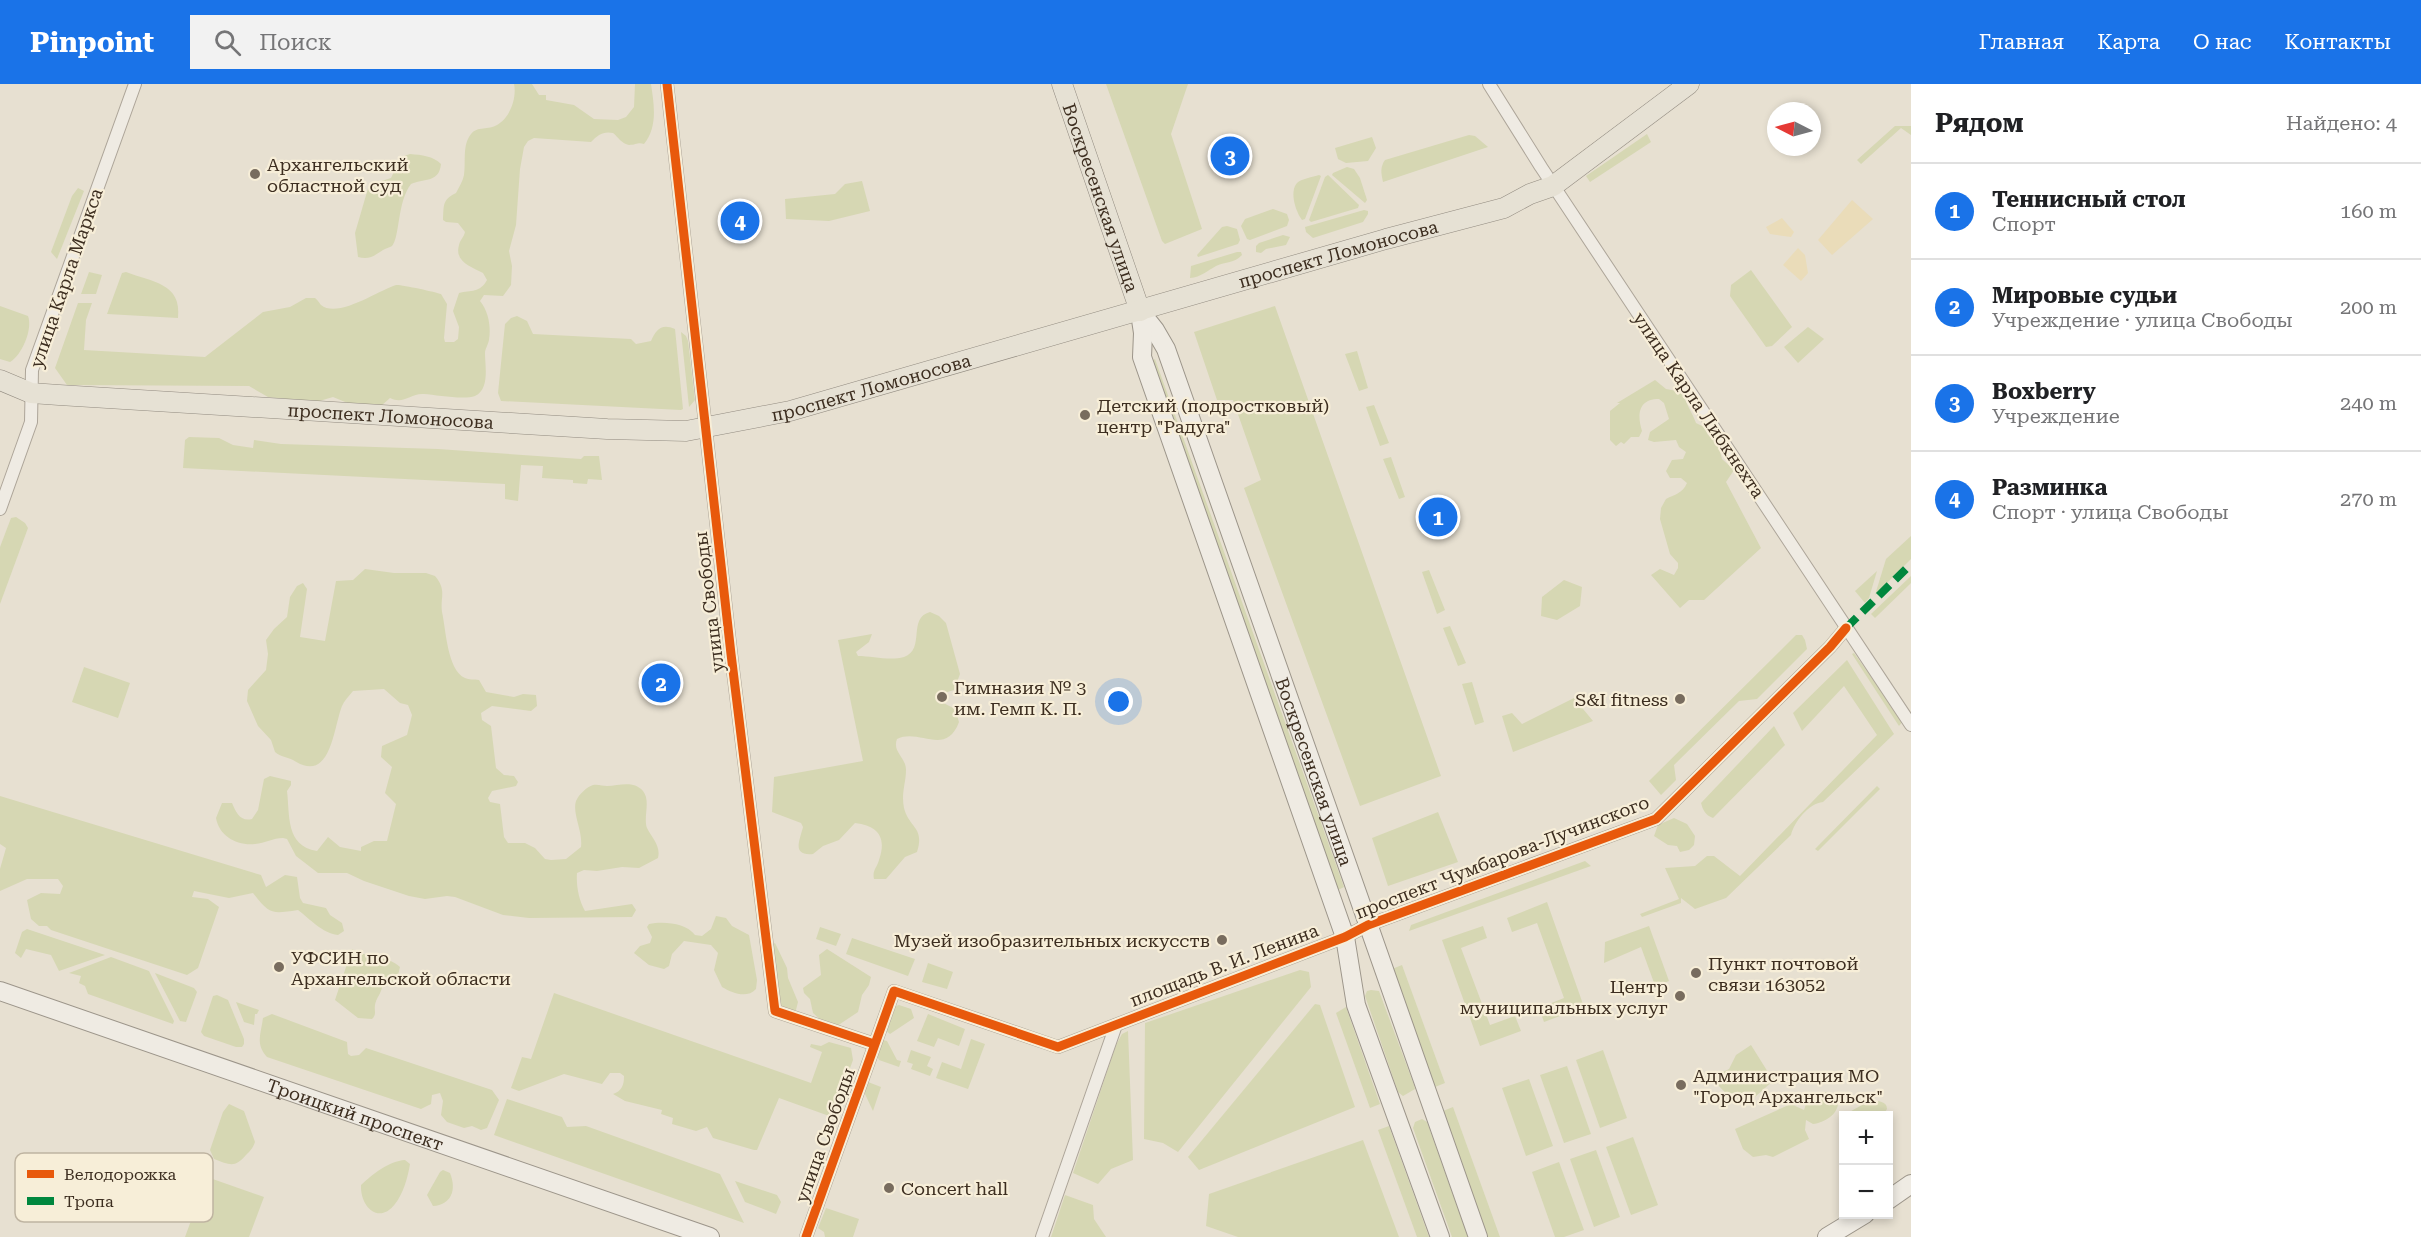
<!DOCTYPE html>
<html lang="ru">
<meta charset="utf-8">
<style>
:root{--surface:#fff;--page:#f2f2f2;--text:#202124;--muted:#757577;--line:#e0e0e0;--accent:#1a73e8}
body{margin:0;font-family:"Roboto Serif",serif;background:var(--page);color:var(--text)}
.controls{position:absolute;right:18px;bottom:18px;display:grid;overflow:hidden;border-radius:0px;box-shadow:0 3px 9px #0003}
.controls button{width:54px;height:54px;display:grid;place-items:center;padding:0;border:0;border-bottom:2px solid var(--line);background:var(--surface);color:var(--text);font:30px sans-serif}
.compass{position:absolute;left:1767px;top:18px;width:54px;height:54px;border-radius:50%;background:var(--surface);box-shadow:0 3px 9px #0003;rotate:276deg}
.you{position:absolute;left:1119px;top:618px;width:21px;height:21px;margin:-15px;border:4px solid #fff;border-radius:50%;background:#1a73e8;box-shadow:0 0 0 9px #1a73e833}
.badge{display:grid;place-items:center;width:39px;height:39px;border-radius:50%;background:var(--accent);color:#fff;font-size:20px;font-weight:700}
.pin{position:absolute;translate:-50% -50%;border:3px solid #fff;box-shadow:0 2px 6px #0006}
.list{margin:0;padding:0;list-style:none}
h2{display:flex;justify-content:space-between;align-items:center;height:78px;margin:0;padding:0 24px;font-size:26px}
h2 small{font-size:20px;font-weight:400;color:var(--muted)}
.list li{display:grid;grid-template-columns:39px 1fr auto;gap:18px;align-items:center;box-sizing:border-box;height:96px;padding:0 24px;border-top:2px solid var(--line)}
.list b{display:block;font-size:22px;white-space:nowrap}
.list p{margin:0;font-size:20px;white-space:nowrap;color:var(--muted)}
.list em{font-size:20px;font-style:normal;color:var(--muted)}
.icon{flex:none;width:33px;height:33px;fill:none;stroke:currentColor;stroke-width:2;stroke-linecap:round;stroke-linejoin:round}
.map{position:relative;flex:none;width:1911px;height:1153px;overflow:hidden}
header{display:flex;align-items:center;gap:36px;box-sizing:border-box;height:84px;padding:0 30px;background:var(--accent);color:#fff}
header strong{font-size:28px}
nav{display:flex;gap:33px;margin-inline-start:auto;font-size:21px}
.search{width:420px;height:54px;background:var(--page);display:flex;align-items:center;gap:15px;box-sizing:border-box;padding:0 21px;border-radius:0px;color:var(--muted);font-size:22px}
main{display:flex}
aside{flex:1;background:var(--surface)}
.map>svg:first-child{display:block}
.green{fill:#d6d7b3}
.sand{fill:#eadcb9}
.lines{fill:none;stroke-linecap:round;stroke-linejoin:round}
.street-casing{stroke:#ada599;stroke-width:14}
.secondary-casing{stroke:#9c958a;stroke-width:20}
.primary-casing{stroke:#928b80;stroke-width:21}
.street{stroke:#efebe3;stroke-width:12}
.secondary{stroke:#efebe3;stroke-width:18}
.primary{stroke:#e6e1d4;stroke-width:20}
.quiet{stroke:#00873e;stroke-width:8;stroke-dasharray:15 8;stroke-linecap:butt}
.cycleway-casing{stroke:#f7eed8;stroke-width:13}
.cycleway{stroke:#e8590c;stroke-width:9}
.poi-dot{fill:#786c5e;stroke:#f7eed8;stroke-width:2}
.labels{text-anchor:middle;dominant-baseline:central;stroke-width:4.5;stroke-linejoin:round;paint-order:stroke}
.poi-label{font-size:18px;fill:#3d2e20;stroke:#f7eed8;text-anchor:start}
.street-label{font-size:18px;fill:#3d2e20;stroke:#f7eed8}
.key{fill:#f7eed8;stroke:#bfb4a1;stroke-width:1.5}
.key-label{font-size:16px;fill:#3d2e20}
</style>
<header>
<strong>Pinpoint</strong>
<div class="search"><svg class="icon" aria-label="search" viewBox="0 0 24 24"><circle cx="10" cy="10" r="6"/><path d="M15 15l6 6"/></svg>Поиск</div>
<nav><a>Главная</a><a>Карта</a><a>О нас</a><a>Контакты</a></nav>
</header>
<main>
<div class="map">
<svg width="1911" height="1153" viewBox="0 0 1911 1153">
<rect width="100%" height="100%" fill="#e7e0d1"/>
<g class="green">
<path d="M514,0H532L539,11H546V16L574,21L594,35L618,36L626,33L634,23L635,0H651C654,20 658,43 644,60C638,58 636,61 629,61C622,60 618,53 613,49C603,47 598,51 591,58L534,54L528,57L524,63L520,85L516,141L509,167L512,182L511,201L503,212L484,211L480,217C489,228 491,243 489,256C488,261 485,265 485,269C485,282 490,305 475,312C464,316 436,311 424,310C410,309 404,321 390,314L381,322L350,320L333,313L316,318L268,313L249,302L67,301L55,284L78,219H92L86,236L84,266L205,273L263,228L290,223L306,214H315C318,216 319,219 321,221C338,235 379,206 396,201C399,200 436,208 441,210L447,220L444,254L445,258H454L458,255L459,243L453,227L459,209C471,206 480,209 487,196L483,189C472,183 454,178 459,161C460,156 464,153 465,148L458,139L446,138L443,136C444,121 442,116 456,109C459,103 463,97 464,91C466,78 462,61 471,50C477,42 489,46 497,41C510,34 517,14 514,0Z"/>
<polygon points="1106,0 1188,0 1171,50 1202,145 1165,160 1162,157"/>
<polygon points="1895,42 1911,42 1911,51 1901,44 1861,80 1857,76"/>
<polygon points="1647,50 1651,58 1590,98 1586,92"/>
<path d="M1469,51L1475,52L1488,63L1383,98C1381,89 1380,83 1385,76Z"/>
<polygon points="1372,53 1376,64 1368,77 1346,79 1338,75 1335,64"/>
<path d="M410,70C422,71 433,72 441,80C439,99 425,94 411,100C397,118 400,153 392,162C390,163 385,165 383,166C374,172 369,176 358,173L355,149L369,101L391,94L401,73Z"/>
<polygon points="1347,83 1354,85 1360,94 1367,116 1365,119 1332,91 1333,89"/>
<path d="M1319,91L1321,92L1305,135L1302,136C1296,128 1289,108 1297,99C1301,95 1313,93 1319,91Z"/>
<polygon points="1328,91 1359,121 1358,124 1311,138 1309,136 1325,93"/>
<polygon points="862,97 870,127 829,137 786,135 785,115 835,110 845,100"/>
<polygon points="78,104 84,107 57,175 51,168 72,112"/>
<polygon points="1273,125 1287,130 1289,136 1287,142 1250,156 1247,155 1241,142 1245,135"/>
<polygon points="1364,126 1368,127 1368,130 1363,138 1313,154 1306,148 1305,143"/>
<polygon points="1227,142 1237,145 1240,156 1238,160 1198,173 1197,171 1222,143"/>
<polygon points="1283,151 1290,153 1286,161 1266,165 1261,169 1256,168 1256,162 1259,159"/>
<path d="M1237,168H1241L1242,171C1234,180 1226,177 1216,182C1207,187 1201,193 1190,194L1191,182Z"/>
<polygon points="1751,186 1792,243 1772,262 1766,263 1730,212 1731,201"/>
<polygon points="89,188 102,191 96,210 81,210"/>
<path d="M126,188C152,198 182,199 178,234L107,230L122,189Z"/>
<path d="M0,222L28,232C33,245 22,271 10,278L0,275Z"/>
<polygon points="1275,222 1441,692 1360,722 1244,404 1261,396 1233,316 1217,316 1194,248"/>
<path d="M517,232L527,237L533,250L631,255L636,260L651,257C656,245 662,239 675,245L683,325L681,326L501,317L498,309L505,240L511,234Z"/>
<polygon points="1808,243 1824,255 1798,279 1784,263"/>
<polygon points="681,248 686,252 688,257 695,316 689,323"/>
<polygon points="1357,267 1368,304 1359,307 1345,270"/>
<polygon points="1155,275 1344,803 1338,806 1152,277"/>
<path d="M1655,296L1666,305L1683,308C1685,319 1692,328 1696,339L1704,343L1708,351L1717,357L1722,375L1734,386L1726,398L1761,464L1704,516H1689L1680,524L1651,491L1660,485L1674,491L1678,484V479L1670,470L1660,435L1661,424L1666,415C1675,410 1682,410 1687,399L1681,394H1670L1666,387L1672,376L1683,375L1686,368L1679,363L1676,356L1654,358L1648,356L1650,348L1669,335L1664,319L1659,315C1638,315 1637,331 1642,347L1639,353H1631L1624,360L1621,358L1616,362L1610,356V327L1620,319H1617Z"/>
<polygon points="1374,321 1389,359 1380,362 1366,323"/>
<polygon points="189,353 219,354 233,361 253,364 254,356 281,360 438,365 581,375 584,372 599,372 602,396 588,395 587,400 573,399 573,396 542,394 543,382 521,381 518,417 505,415 505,400 183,384 185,356"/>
<polygon points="1391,373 1405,413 1399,415 1383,375"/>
<polygon points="16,433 25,439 28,444 0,520 0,463 11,434"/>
<polygon points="1911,452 1911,475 1875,511 1886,475"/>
<path d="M365,485L394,489H426L435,492C447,506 440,513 442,528C446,545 447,586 465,594C469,596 474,595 479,596L486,608L514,613L523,610L536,611L537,622L531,627L492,622L481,629L482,636L491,642L496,684L504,691L514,692L518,698L516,702L492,707L488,714L490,718L500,720L504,753L508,759H525L535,764L545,775L551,776L566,775L581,763C583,747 572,730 576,717C579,710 587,703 593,701C598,700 603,702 607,702C619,702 633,696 643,707C651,717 643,733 647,744C652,754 661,762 658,774L639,784L622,783L597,787L584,786L577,789C576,802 579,816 585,827L632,820L636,826L632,833L529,834L503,831L455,813L447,812L425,815L409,812L364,797L347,789H318L296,772L287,755L283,754C273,754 265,759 255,760C237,762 219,752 216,734L222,719H232C236,728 240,738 252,735L258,726L264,695L270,692L291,697V701L287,707C290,730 285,762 317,767L328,753L340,763L361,767V763L374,757H387L396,720L385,709L392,683L381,673L382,662L407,651L412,631L408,621L400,619L384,605L353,607C349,612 344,617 342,622C333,645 331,701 293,676C287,673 281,673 275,668L271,656L258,642L247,617L248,606L266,586L268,570L266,556L274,545L287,533L290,513L297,502L303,499L307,505L300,553L325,557L336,497L353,496Z"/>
<polygon points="1429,486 1445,526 1437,530 1422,488"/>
<polygon points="1877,487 1869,514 1865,519 1855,507"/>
<polygon points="1911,492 1911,499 1875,534 1871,530"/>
<polygon points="1564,496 1582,503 1580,522 1557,536 1541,532 1542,513"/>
<path d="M930,528L939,532L946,539L960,590L954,606L938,611V616L955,625L959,638C946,673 919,644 897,655C892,668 906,673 906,686C906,699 901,709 904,724C909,744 925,743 917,768L905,773L886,795H874C872,786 877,784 879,776C887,753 878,742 855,739L839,756L823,762L813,770C791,772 800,756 803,743L801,739L772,728L774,693L863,677L838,556L872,550L869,558L856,568L858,572C872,572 890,577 904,573C926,565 907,534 930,528Z"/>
<polygon points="1450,542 1466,579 1458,582 1443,544"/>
<polygon points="1796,551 1802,551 1805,556 1807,565 1757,615 1739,617 1674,681 1676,696 1661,711 1649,697"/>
<polygon points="1854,569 1903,637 1899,642 1852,570"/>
<path d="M1847,576L1894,650L1823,718C1809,719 1794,738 1791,751L1726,814L1695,825L1681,814V819L1642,833L1640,830L1679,815L1665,784L1695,782L1707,772H1714L1740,792L1877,651L1844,602L1802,647L1793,629Z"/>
<polygon points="84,583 130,599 118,634 72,618"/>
<polygon points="1472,598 1484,638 1475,641 1462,600"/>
<polygon points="1574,614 1593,637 1513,668 1502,632 1512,629 1522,640"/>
<path d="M1774,642L1785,661L1713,734C1705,731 1703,726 1701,719Z"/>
<polygon points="1877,702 1880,705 1818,767 1815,765"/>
<path d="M0,712L261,791L266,803L285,791L297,793L300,814L303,819L326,824L330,831L342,839L344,847L338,851C322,849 310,835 298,826C272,830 270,831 253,809L229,814L194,807L192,813L208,815L219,823L198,884L187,891L51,846L47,842H39L31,835L27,816L41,809L60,810L63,802L58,795H27L0,807V785L6,764L0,760Z"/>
<polygon points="1438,728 1458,778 1388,802 1372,754"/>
<polygon points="1674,734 1687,740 1695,752 1694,761 1689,766 1680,768 1677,762 1668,761 1654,752 1658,741"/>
<polygon points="1585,777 1591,782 1409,847 1411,841"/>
<polygon points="1547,818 1584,923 1544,938 1539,924 1564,914 1537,839 1512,848 1507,834"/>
<path d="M716,832L726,834L732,842L749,851L757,896L756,905C747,915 732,909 722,903L714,886L718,869L711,861L684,857L672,870L669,882L664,885L649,881L634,869L640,862L650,859L652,853L647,843L649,840C664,837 686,839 695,851L702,852L711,845Z"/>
<polygon points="1483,842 1487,854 1461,864 1490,941 1515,932 1521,947 1480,962 1442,856"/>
<polygon points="1649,842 1669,897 1664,899 1665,903 1657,907 1641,863 1604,879 1605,858"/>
<polygon points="820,843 841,850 836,862 816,855"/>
<polygon points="27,845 105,871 59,887 51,871 26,865 21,874 15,869 22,848"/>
<polygon points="852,854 915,875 908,892 846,870"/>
<polygon points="775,859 787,884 788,894 798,918 796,926 790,927 779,920 772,861"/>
<path d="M352,865C366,874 388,871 400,883L397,895L382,903C381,910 376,914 375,921C374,928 377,930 372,935L358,934L335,916Z"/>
<polygon points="827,865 871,893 869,901 862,911 858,928 837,942 822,937 813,929 810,915 804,909 803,904 821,891 819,871"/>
<polygon points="111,873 149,887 174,937 173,940 88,910 85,902 79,899 81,892 69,889"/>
<polygon points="928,879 953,888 947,905 922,898"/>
<polygon points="1402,881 1445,999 1435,1003 1392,885"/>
<polygon points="1300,886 1309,888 1311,903 1178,1068 1163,1059 1144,1055 1145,939"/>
<polygon points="155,889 194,904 197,908 186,938 180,937"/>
<polygon points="1371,906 1379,907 1414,1001 1415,1005 1403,1012 1398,1008 1365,912 1367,907"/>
<path d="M554,909L811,999L822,968L810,963L811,960L821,962L829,958L851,964L853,976L832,1033L779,1014L757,1066H754L713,1054L707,1043L696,1047L672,1040L673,1034L661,1030L662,1026L625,1017L613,1010C622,1007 624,1001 624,992L620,989H610L602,1000L564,990L519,1007L511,1004L522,973L531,975Z"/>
<polygon points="217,911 228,916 244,955 244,960 242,963 236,963 204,952 201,948 213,912"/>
<polygon points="236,918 259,926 257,930 255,930 254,941 244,938"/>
<polygon points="1315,920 1320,921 1355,1023 1199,1086 1188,1073"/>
<polygon points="899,921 911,925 914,934 890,950 885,946 892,923"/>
<polygon points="1346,923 1380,1020 1370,1024 1336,929"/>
<path d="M272,930L347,958L348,970L351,972L359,971L366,964L492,1006L499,1016L487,1044L481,1046L472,1042L464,1044L447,1038L441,1031L443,1017L440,1009L432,1011L431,1020L421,1025L267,973C255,960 261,950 263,934Z"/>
<polygon points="928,930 965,945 959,962 938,954 934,963 917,957"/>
<polygon points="1128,947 1133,1076 1111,1085 1098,1100 1073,1089 1116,961 1122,950"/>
<polygon points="971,955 985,960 968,1005 936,994 942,978 961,985"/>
<polygon points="883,956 887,957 897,976 901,977 899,983 879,976 877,972"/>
<path d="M1751,961L1771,993L1775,995L1755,1013C1749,1013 1746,1010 1740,1009C1725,1007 1732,1016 1718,1001L1719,990L1729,985L1736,971Z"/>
<polygon points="911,966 931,973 927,982 933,985 930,992 911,985 913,980 907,978"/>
<polygon points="1603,966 1627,1034 1600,1044 1576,976"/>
<polygon points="1567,982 1591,1050 1564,1059 1540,991"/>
<polygon points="1529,995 1553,1062 1526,1072 1502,1004"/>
<polygon points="868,998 881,1003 873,1027 864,1008"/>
<path d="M1825,1008L1836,1010C1844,1027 1827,1038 1813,1040L1806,1036L1805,1046L1809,1055L1773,1073L1766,1071L1753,1073L1743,1065L1735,1045L1791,1020L1804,1026L1807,1017Z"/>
<polygon points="507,1015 562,1033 567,1043 586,1042 720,1090 744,1139 494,1051"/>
<path d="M1871,1016C1878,1017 1887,1017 1887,1025L1883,1031H1844Z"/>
<path d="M229,1020L244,1027L255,1058C253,1064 250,1067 246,1071C235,1084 230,1081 214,1075L210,1066L223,1028Z"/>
<polygon points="1453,1023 1500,1153 1488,1153 1443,1027"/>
<polygon points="1422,1035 1427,1038 1468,1153 1452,1153 1413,1044 1415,1038"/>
<polygon points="1389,1042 1429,1153 1417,1153 1378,1046"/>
<polygon points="1633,1053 1658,1121 1631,1131 1606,1063"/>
<polygon points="1363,1056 1399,1153 1238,1153 1206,1142 1209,1110"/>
<polygon points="1596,1066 1620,1133 1594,1143 1570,1075"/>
<path d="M405,1076L410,1080C408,1093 403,1110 395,1120C379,1141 360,1123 361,1101C373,1090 389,1077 405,1076Z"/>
<polygon points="1559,1078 1584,1146 1564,1153 1555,1153 1532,1088"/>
<path d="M443,1086L450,1089C457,1106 451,1121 433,1122L427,1111L440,1088Z"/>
<polygon points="207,1093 264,1113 249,1153 185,1153"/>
<polygon points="735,1097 777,1111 781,1118 776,1130 745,1118"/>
<polygon points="1065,1111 1093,1121 1094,1135 1106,1153 1051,1153"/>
<polygon points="826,1124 859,1135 853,1153 825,1153 824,1148 818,1144"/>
</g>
<g class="sand">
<polygon points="1852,116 1873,135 1832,171 1818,156"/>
<polygon points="1782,134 1794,148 1791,153 1770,150 1766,143"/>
<polygon points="1798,164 1805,171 1808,189 1801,197 1783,181"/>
</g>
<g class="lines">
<g class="street-casing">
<g id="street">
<polyline points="667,0 731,570 775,927 874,960"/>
<polyline points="1489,0 1541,83 1911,641"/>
<polyline points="0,425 31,338 32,286 135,0"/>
<polyline points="806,1153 894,907 1058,963 1345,853 1368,841 1656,735 1830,563 1846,544"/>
<polyline points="1042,1153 1116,941"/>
</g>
</g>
<g class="secondary-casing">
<g id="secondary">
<path id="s1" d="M1140,227L1155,246L1166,265L1478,1153"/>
<polyline points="1140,229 1143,249 1142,273 1345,853 1356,921 1440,1153"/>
<path id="s2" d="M0,907L710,1153"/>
<polyline points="1888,1116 1911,1100"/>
<polyline points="1827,1153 1865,1130"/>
</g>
</g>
<g class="primary-casing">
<g id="primary">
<path id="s3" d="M1062,0L1140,227"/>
<path id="s4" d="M0,296L31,309L59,311L607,345L686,347L790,327L1386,155L1504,124L1530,110L1553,102L1689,0"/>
</g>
</g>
<use href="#street" class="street"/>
<use href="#secondary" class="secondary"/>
<use href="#primary" class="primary"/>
<polyline class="quiet" points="1846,544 1911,480"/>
<g class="cycleway-casing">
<g id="cycleway">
<polyline points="667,0 731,570 775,927 874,960"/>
<polyline points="806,1153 894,907 1058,963 1345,853 1368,841 1656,735 1830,563 1846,544"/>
</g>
</g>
<use href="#cycleway" class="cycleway"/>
</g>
<g class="poi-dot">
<circle cx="255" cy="90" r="6"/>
<circle cx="1085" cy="331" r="6"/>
<circle cx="942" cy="613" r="6"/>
<circle cx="1680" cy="615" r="6"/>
<circle cx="1222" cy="856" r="6"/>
<circle cx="279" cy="883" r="6"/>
<circle cx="1696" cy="889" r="6"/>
<circle cx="1680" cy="912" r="6"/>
<circle cx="1681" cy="1001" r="6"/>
<circle cx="889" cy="1104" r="6"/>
</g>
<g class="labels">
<g class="poi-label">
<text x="267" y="80">Архангельский<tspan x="267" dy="21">областной суд</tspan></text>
<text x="1097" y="321">Детский (подростковый)<tspan x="1097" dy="21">центр "Радуга"</tspan></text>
<text x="954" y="603">Гимназия № 3<tspan x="954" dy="21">им. Гемп К. П.</tspan></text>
<text x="1668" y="615" text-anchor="end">S&amp;I fitness</text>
<text x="1210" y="856" text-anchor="end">Музей изобразительных искусств</text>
<text x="291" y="873">УФСИН по<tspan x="291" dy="21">Архангельской области</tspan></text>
<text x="1708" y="879">Пункт почтовой<tspan x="1708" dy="21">связи 163052</tspan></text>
<text x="1668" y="902" text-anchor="end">Центр<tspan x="1668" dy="21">муниципальных услуг</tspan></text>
<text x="1693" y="991">Администрация МО<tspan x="1693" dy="21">"Город Архангельск"</tspan></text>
<text x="901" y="1104">Concert hall</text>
</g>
<g class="street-label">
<text stroke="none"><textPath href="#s3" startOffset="120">Воскресенская улица</textPath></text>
<text stroke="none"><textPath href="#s4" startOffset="1366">проспект Ломоносова</textPath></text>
<text transform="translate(66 194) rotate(-71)">улица Карла Маркса</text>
<text stroke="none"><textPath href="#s4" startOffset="880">проспект Ломоносова</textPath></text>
<text transform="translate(1699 321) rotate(56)">улица Карла Либкнехта</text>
<text stroke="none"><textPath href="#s4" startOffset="394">проспект Ломоносова</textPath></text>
<text transform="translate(709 518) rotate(-97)">улица Свободы</text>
<text stroke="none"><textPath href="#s1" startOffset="494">Воскресенская улица</textPath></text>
<text transform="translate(1502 773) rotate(-21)">проспект Чумбарова-Лучинского</text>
<text transform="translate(1224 881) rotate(-21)">площадь В. И. Ленина</text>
<text stroke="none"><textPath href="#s2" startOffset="376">Троицкий проспект</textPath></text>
<text transform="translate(825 1051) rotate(-70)">улица Свободы</text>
</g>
</g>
<rect x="15" y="1069" width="198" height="69" rx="9" class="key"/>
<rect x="27" y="1086" width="27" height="8" fill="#e8590c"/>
<rect x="27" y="1113" width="27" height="8" fill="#00873e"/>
<g class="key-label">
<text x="64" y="1096">Велодорожка</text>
<text x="64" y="1123">Тропа</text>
</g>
</svg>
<div class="controls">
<button>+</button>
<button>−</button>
</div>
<svg class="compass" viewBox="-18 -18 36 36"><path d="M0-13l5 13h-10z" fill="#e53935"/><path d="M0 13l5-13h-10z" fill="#757577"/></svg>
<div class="you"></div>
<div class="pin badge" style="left:1438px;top:433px">1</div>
<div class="pin badge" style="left:661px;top:599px">2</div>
<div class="pin badge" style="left:1230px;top:72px">3</div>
<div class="pin badge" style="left:740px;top:137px">4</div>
</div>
<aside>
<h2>Рядом<small>Найдено: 4</small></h2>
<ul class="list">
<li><span class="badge">1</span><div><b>Теннисный стол</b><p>Спорт</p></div><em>160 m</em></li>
<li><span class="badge">2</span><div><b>Мировые судьи</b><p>Учреждение · улица Свободы</p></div><em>200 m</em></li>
<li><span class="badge">3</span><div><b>Boxberry</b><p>Учреждение</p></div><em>240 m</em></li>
<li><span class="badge">4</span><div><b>Разминка</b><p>Спорт · улица Свободы</p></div><em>270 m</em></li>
</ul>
</aside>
</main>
